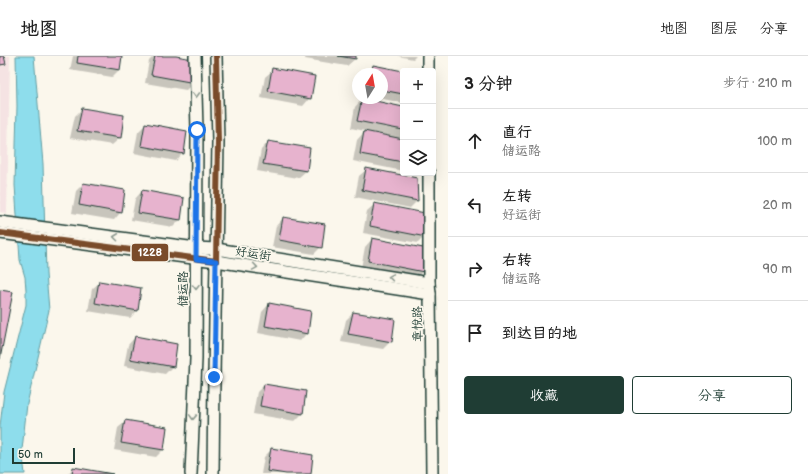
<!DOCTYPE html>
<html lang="zh">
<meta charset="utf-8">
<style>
:root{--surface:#fff;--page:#f2f2f2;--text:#222;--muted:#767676;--line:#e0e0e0;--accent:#1f3d34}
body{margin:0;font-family:"Balsamiq Sans","LXGW WenKai TC",sans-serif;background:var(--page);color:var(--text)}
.controls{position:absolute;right:12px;top:12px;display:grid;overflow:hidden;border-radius:4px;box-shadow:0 4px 16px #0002}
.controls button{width:36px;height:36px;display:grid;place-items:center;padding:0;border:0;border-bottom:1px solid var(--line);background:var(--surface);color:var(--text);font:20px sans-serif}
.compass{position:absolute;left:352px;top:12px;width:36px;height:36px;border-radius:50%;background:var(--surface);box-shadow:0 4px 16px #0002;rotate:11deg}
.scale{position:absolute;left:12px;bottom:10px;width:63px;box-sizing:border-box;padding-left:4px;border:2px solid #1f3d34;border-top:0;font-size:11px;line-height:14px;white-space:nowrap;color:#1f3d34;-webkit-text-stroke:3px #fbf7ec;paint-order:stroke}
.stop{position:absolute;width:12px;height:12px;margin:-9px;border:3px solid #1a73e8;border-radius:50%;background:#fff}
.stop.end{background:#1a73e8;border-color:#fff;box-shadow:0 1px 4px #0008}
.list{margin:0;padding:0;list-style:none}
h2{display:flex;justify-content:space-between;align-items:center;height:52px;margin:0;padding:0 16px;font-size:17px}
h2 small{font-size:13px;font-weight:400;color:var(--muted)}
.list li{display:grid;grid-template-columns:26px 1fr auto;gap:12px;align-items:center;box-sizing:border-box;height:64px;padding:0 16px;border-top:1px solid var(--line)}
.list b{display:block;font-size:15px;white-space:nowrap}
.list p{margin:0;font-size:13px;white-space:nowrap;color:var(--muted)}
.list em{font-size:13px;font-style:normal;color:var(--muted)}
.actions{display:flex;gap:8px;padding:12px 16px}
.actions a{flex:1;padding:9px 0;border:1px solid var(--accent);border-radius:4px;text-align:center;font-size:14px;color:var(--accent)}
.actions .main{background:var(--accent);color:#fff}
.icon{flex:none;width:22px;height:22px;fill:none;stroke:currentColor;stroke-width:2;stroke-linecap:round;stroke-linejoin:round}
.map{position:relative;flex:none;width:448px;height:418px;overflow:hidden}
header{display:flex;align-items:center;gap:24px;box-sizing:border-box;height:56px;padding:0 20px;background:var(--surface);border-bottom:1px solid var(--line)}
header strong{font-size:19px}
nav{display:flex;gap:22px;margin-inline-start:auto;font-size:14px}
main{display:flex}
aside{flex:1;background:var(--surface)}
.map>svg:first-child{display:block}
.built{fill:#f5e3e3}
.water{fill:#8eddec;stroke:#629da2}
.shadow{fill:#0003}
.building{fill:#e7b3ce;stroke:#1f3d34}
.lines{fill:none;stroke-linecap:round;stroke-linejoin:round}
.secondary-casing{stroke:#1f3d34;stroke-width:14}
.secondary{stroke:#fbf7ec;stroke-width:11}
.bus-1-casing{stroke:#fbf7ec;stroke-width:9}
.bus-1{stroke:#7a4b2a;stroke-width:6}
.oneway{stroke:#8d9a90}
.route{stroke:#1a73e8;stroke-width:5}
.labels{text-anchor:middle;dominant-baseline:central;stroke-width:3.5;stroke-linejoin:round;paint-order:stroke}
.street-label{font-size:12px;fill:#1f3d34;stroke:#fbf7ec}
.line-badge{stroke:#fbf7ec;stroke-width:1.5}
.badge-label{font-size:11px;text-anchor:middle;font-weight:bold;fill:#fff}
</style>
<header>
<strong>地图</strong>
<nav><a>地图</a><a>图层</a><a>分享</a></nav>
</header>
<main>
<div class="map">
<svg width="448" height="418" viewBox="0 0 448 418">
<rect width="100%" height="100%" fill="#fbf7ec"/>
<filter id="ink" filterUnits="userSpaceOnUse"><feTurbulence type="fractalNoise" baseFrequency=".025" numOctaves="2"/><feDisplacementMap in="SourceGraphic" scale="8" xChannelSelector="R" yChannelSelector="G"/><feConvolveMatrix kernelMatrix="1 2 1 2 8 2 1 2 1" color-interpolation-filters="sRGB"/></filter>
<g filter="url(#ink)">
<polygon class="built" points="0,0 10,0 7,157 0,156"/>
<polygon class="water" points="16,0 34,0 43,108 46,218 49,254 27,348 22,394 25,418 0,418 0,370 4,336 26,249 26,234 25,221 20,204 15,129 17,50"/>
<g class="shadow">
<polygon points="73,0 121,0 119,14 112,21 70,14"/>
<polygon points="154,0 170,0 194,26 186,34 145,27 149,5"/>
<polygon points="306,0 355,0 355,3 347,10 305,3"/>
<polygon points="398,0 416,0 413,3"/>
<polygon points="374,10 403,16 403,47 378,42 382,42 382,18 366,18"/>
<polygon points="273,14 310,42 303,50 261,42 265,21"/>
<polygon points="362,43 403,52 403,115 353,105 357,84 365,75 351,72 355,51"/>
<polygon points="82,53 120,82 112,89 70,82 75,60"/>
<polygon points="146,68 183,97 176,105 134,97 138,76"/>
<polygon points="268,86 309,93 306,115 298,122 257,115 261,94"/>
<polygon points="367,113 417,145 410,152 355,141 359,120"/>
<polygon points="83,128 121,156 114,164 72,157 76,135"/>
<polygon points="142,135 183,142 180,164 173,171 131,164 135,143"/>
<polygon points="375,148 425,180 418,187 363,177 367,155"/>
<polygon points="283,162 321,191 314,198 272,191 276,170"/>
<polygon points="372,183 423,215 415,223 361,212 365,191"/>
<polygon points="100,226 137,255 130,262 88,255 92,233"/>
<polygon points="269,248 307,277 300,285 258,277 262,256"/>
<polygon points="353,257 391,285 383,293 341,286 346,264"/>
<polygon points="135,281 173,310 165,318 124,310 128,289"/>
<polygon points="264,329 302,358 295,365 253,358 257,336"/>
<polygon points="126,365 163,394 156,401 114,394 118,372"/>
<polygon points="272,393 310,418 261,418 264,401"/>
<polygon points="73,412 107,418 68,418"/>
</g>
<g class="building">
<polygon points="0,0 4,0 6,8 0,9"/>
<polygon points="78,0 122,0 120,14 77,7"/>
<polygon points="155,0 176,0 198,4 195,27 151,19"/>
<polygon points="338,0 356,0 356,3"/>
<polygon points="373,9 403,15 403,38 382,34 382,18 371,18"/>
<polygon points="272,12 315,20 311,43 268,35"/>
<polygon points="362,42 403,51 403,74 357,65"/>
<polygon points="82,52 124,59 121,82 77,75"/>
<polygon points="145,67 187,75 184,98 141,90"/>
<polygon points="364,75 403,83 403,106 360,98"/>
<polygon points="268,85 310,92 307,115 263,108"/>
<polygon points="366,112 417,122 418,145 362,134"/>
<polygon points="83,127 125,134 122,157 79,149"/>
<polygon points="142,134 184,142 181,164 138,157"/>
<polygon points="374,147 425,157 426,181 370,170"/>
<polygon points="283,161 325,168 322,192 279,184"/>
<polygon points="372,182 423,192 424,216 368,205"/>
<polygon points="99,225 141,232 138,255 95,247"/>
<polygon points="0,234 13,236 0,303"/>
<polygon points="269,247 311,255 308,278 265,270"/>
<polygon points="353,256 395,263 392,286 348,278"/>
<polygon points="135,280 177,288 174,311 130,303"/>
<polygon points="264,328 306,335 303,358 260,350"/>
<polygon points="125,364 167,371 164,394 121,387"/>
<polygon points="271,392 313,399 311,418 286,418 267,415"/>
<polygon points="73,411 113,418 72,418"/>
</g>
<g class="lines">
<g class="secondary-casing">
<g id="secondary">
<polyline points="428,0 428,15"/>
<polyline points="429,117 429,227 430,238 432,418"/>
<polyline points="0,166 196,192 216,193 429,227"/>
<polyline points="0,177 216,205 430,238"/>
<polyline points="191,418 196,303 197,74 195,0"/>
<polyline points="213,418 214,321 218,86 216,0"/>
</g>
</g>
<use href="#secondary" class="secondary"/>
<g class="bus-1-casing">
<polyline id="bus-1" points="0,177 216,205 218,86 216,0"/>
</g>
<use href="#bus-1" class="bus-1"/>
</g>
<defs><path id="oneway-chevron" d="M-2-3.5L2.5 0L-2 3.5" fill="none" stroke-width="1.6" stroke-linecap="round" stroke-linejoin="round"/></defs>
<g class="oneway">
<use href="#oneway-chevron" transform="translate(196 39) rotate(89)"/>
<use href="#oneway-chevron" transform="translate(116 181) rotate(-173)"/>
<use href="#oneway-chevron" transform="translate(255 211) rotate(9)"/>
<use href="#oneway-chevron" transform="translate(391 221) rotate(-171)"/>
<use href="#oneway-chevron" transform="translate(196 231) rotate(90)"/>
<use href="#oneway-chevron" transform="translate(193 361) rotate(92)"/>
</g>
</g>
<g class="lines" filter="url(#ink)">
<polyline class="route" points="197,74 196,203 216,205 214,321"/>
</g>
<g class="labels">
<g class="street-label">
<text transform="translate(253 198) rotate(9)">好运街</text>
<text transform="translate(183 233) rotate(-90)">储运路</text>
<text transform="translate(418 268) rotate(-91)">章悦路</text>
</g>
</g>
<rect class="line-badge" x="131" y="187" width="38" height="19" rx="4" fill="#7a4b2a"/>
<g class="badge-label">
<text x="150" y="200">1228</text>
</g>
</svg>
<div class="controls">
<button>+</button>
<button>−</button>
<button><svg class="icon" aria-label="layers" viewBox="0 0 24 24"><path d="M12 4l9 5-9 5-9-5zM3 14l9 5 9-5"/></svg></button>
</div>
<svg class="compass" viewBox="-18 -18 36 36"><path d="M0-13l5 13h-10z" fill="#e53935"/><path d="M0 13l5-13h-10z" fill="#767676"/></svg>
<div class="scale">50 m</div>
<div class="stop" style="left:197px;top:74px"></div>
<div class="stop end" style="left:214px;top:321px"></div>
</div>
<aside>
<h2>3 分钟<small>步行 · 210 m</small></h2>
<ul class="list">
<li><svg class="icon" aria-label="ahead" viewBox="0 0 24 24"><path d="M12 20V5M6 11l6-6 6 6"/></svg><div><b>直行</b><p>储运路</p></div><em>100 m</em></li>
<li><svg class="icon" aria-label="left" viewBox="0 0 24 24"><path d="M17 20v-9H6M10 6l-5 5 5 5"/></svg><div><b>左转</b><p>好运街</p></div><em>20 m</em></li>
<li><svg class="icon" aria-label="right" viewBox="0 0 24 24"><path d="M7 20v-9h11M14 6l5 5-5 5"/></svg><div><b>右转</b><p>储运路</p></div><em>90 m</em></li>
<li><svg class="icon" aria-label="arrive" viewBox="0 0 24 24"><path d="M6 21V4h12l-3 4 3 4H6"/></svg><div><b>到达目的地</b></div></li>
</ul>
<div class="actions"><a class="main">收藏</a><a>分享</a></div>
</aside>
</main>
